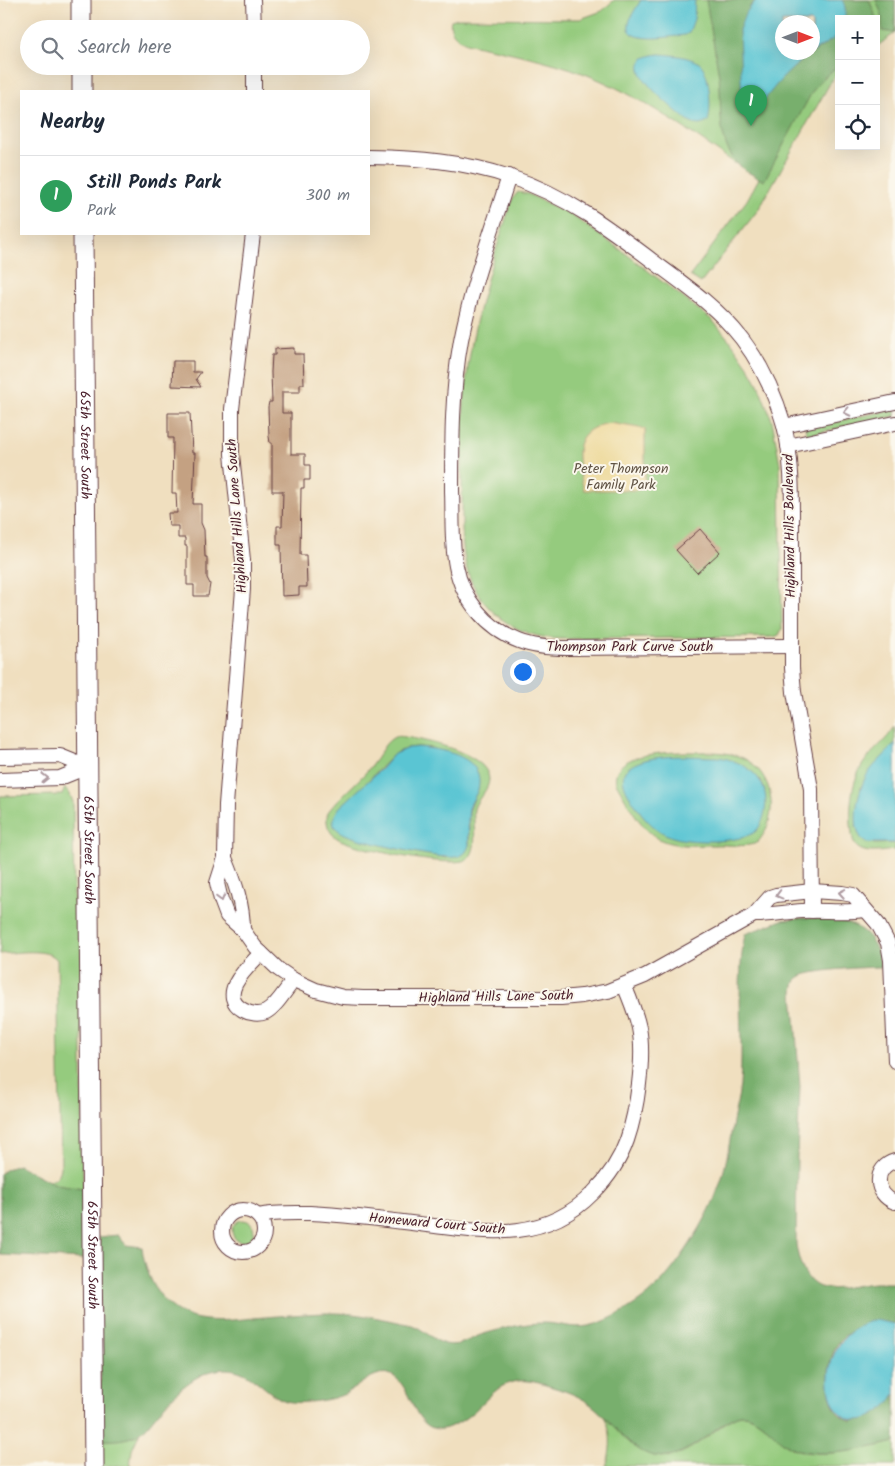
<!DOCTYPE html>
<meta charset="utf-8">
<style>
:root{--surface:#fff;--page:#f2f2f3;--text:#1f2937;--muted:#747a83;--line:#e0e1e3;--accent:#db2777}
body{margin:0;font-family:Kalam,sans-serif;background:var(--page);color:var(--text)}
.controls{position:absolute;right:15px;top:15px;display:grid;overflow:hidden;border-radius:0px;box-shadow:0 5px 20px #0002}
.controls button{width:45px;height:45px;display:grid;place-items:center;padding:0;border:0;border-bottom:1px solid var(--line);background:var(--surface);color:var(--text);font:25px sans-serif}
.compass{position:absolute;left:775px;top:15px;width:45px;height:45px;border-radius:50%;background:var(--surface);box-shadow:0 5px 20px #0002;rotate:90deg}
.you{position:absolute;left:522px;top:671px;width:18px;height:18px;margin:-12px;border:4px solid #fff;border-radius:50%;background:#1a73e8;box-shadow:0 0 0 8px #1a73e833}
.badge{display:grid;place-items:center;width:32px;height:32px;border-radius:50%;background:var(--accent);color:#fff;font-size:16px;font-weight:700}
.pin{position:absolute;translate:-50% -41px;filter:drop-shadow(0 1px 2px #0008)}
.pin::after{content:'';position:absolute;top:26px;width:18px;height:15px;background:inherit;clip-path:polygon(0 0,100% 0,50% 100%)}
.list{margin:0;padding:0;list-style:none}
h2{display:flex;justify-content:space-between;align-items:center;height:65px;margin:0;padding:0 20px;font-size:21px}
h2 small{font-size:16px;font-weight:400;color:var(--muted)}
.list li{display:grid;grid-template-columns:32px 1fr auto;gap:15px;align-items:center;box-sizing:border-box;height:80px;padding:0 20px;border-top:1px solid var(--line)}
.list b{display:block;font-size:19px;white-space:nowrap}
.list p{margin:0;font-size:16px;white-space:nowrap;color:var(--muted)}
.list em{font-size:16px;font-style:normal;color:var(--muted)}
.icon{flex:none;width:28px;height:28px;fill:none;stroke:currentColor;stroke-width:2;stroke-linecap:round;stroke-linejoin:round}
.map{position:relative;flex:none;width:895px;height:1466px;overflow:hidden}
.search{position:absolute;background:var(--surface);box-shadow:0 5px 20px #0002;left:20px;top:20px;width:350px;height:55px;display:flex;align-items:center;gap:12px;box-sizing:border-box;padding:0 18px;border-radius:28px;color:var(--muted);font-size:19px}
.panel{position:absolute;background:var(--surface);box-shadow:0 5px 20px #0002;left:20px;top:90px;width:350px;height:145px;border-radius:0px}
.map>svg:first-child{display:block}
.green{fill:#95cb7e;stroke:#707554;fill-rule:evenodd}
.forest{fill:#78af6d;stroke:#61674c}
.sand{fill:#eeda9e;stroke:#9c7c64}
.water{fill:#5ac5d3;stroke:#52727f}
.building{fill:#c4a182}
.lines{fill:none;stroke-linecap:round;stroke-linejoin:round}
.street-casing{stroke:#633c41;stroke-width:16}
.secondary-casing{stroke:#633c41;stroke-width:21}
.street{stroke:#fff;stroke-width:14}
.secondary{stroke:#fff;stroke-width:19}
.oneway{stroke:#ae9aa0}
.labels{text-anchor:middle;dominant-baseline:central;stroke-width:4;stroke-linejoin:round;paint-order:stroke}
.street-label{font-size:14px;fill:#4a1f2b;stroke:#fbf7ec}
.park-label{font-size:14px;fill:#605344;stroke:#fbf7ec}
</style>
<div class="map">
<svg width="895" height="1466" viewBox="0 0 895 1466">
<rect width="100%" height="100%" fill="#fbf7ec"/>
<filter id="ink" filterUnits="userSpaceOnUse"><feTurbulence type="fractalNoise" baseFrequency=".02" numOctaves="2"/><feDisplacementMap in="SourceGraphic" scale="10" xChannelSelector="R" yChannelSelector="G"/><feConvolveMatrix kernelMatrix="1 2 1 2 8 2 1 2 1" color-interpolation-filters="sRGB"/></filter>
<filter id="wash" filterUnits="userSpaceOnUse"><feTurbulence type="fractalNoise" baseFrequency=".0096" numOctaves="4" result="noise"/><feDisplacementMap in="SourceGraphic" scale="20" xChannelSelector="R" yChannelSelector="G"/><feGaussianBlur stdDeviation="1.12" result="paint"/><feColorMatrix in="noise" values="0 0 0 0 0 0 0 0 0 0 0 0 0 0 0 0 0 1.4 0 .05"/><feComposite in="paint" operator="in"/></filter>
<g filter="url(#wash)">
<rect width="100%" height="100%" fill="#f0dfbf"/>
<g class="green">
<path d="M614,0H895V33L876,47V19H839V73L833,78L758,210L701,283L690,276L747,200L763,171L727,147L733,158L742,168C692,134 642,96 585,74C547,59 506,52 466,43C457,38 448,31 451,20L458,18L580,19L602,11ZM782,22H812V52H782Z"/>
<path d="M518,192L528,194L570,214L625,253L712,320L732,343L748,366L758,384L772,420L780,464L782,629L779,635L774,637L563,639C516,639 474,608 465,561C460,536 463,509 462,485C462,445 462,406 468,367C476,309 494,254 513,198Z"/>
<polygon points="895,409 895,416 807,435 805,428"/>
<path d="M895,726V743L861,787L856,827L874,844L895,843V850C884,851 867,855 858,848C853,844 853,839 852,834C849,811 850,784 863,764C872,750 887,741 895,726Z"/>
<path d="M397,736C418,738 488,752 489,779C489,791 477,798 474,809C473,813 474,817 474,821C474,832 478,853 466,860C450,868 353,849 337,838C328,832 325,822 328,812C341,794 361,781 374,762C382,752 384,741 397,736ZM418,747L432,748L478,788L469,811V845L447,858L359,839L364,785L394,754L408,748Z"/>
<path d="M693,752C710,752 727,751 743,758C775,773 780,818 757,843C744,848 728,844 714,845C698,845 676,847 661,840C640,830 627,801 616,783C609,751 673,752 693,752ZM623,774L760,779L765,791L729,839H682Z"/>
<path d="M65,788L70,794L73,802L74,910H81L83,1189L61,1186L44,1179C54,1181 59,1178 61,1168L57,960C49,947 14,953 0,954V796L62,795Z"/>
<circle cx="243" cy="1231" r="11"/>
<path d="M601,1413C611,1422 620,1434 630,1443C634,1446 639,1447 644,1450C648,1452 653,1454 658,1456C678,1462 706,1437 721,1426C728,1421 736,1414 744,1415C758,1416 776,1437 787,1445C811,1462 868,1448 895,1442V1466H606C612,1450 613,1426 601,1413Z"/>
<polygon points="139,1434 132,1450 130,1466 102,1466 101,1440 124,1438"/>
</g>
<g class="forest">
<path d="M706,0H756L750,6L742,102L746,112H755L777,83L791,69L839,34V65L820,81L811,94L764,181C751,174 738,168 731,155C717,132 722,102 719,76C715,50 710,25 706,0Z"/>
<path d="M842,0H869C874,11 878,20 876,32V19H844L845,8Z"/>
<polygon points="876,0 895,0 895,33 882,31 882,15"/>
<path d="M799,918C837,918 875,920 881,967C867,967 806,970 798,978C794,981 794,987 793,992L800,1087L797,1156L796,1244C798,1259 804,1281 820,1287C837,1292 858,1284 875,1283C882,1283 888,1283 895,1283V1324C882,1320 878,1323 865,1328C860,1330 852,1331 847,1334C826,1348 823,1394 838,1413C842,1417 847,1419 852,1421L886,1406L895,1394V1442C866,1449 812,1462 786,1444C775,1437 758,1416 745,1415C723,1412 693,1463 654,1456C629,1451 611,1419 590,1404C576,1393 555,1388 539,1383C495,1371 488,1408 456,1424C451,1426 444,1430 438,1429C412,1427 412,1384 391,1375C376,1368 357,1388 345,1394C334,1399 321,1401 309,1402C300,1403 289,1403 281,1399C262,1390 251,1369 225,1369C196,1370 174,1394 157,1414C151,1421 145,1430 138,1434C128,1440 112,1441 101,1440L99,1237L118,1235L126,1245L142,1247C146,1280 164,1313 199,1319C217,1322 235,1320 253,1318C277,1316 301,1314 325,1313C355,1312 384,1319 412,1325C424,1329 432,1340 445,1344C461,1348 473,1336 487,1333C505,1328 525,1323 543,1323C558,1323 573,1329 588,1326C609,1322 638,1304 654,1289C675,1271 708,1219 717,1192C726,1170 729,1145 733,1122C735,1110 739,1097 740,1085C744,1034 735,984 745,934L782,920Z"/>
<polygon points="18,1165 57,1185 83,1189 84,1259 0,1255 0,1174 6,1169"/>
</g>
<path class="sand" d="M610,423L645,429V483L638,490H584C577,459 568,430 610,423Z"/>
<g class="water">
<path d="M641,0H695L694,19L689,33L685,35C674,36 634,44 629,29C627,20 637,7 641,0Z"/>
<path d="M756,0H842C846,6 846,12 844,19H839V34L833,39L813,52L812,22H782V52H812C794,66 779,80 766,98C761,105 757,113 749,114L744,109L742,102L739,30L745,14Z"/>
<path d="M660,54C672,55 688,56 699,63C710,70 712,109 708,121C702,126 697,126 689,122C675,109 606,59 660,54Z"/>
<path d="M895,743V843H866C848,831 858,788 868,773C876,762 887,754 895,743Z"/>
<path d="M418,747C439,749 482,755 479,784C479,793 471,800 469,809C467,820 469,833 469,845C467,852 463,856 456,857C441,860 357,841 343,833C339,831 337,829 334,826L333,819L339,808L380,770L394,754L408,748Z"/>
<path d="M718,757C745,761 771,779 765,810C764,817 761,826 756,831C742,844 686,843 670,836C656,831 646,820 638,809C631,798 619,784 625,771C644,751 693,757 718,757Z"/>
<path d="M876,1320L895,1324C895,1342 895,1360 895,1378C895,1382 895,1389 895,1393C892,1402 881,1411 874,1415C820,1445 807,1334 876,1320Z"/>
</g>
<g id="blocks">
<g class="building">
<polygon points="294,348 294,354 303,354 304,384 300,384 300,392 282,392 282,413 291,413 291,454 305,454 305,465 310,465 310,480 304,480 304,488 301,488 300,555 306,555 307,587 299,587 299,595 282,596 281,545 277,545 277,526 282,526 283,491 272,491 272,443 270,443 269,436 268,407 269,402 272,402 271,372 272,355 275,355 275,349"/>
<polygon points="173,361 193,361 193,372 201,372 196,379 201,387 172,386"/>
<polygon points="168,413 190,413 192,453 195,453 193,504 201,504 201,523 204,530 205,557 207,557 207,578 210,584 208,596 194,596 194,585 187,585 187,546 185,546 185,538 178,538 178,526 169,526 168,513 177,513 176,493 172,493 173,438 168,438"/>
<polygon points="700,529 720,552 697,573 676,550"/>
</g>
</g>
</g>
<g filter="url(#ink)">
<use href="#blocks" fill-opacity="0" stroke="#633c41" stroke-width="1"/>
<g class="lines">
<g class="street-casing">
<g id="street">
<polyline points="253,0 254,29"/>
<polyline points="254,66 254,91"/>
<path d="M369,157C417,158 463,161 510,177C566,195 612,230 658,265C688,287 719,309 742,339C761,364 775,394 784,425C793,461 792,499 792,536C792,580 792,624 792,668L794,692L811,789L812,911"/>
<path d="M509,176C492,231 472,284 461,340C452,389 452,440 452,491C453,515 451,542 456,566C462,599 487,629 519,641C534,647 551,648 567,648L792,646"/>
<polyline points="253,234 232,409 232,454 243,560 243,589 226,805 225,858 217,883 221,900 227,916 243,930 255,947 278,969 294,980 316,990 343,997 363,998 561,998 582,996 608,991 645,976 754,915 770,897 776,895 812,891 842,893 853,895 878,924 888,943 891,960 895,1061"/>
<polyline points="784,426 895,402"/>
<polyline points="788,446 895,423"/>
<polyline points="0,757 60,756 87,767"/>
<polyline points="0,780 60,778 87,767"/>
<path d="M225,858C235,882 243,904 243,930"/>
<path d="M754,915C770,915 786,912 802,911C823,910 844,913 865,910"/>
<path d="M261,953C249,966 216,994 243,1010C250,1014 259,1015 266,1012C277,1006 286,989 294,980"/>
<path d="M895,1161C873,1167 874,1195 895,1202"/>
<circle cx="243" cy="1231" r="21"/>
<path d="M258,1216C275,1212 293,1213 310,1213C349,1215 388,1220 427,1225C488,1233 545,1242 593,1193C608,1178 620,1160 627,1140C637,1111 645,1057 639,1028C636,1013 630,999 624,985"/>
</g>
</g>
<g class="secondary-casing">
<g id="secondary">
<polyline points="81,0 81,29"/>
<polyline points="82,66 82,91"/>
<path id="s1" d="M83,234L94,1466"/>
</g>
</g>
<use href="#street" class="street"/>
<use href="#secondary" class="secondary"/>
</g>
<defs><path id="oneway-chevron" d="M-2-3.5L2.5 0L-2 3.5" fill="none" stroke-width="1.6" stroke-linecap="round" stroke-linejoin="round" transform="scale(1.25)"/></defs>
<g class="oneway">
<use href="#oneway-chevron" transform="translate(847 412) rotate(168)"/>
<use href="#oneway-chevron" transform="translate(45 778) rotate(-1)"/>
<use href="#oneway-chevron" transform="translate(842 893) rotate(-170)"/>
<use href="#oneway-chevron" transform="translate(779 895) rotate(165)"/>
<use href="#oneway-chevron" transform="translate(221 898) rotate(75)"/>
</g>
</g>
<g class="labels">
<g class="street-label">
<text stroke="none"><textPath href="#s1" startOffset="211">65th Street South</textPath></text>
<text transform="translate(237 516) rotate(-94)">Highland Hills Lane South</text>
<text transform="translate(790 526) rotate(-91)">Highland Hills Boulevard</text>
<text x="630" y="647">Thompson Park Curve South</text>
<text stroke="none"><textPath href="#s1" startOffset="616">65th Street South</textPath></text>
<text transform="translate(496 997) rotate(-1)">Highland Hills Lane South</text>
<text transform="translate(437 1224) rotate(5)">Homeward Court South</text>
<text stroke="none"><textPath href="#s1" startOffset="1021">65th Street South</textPath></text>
</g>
<g class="park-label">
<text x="621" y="469">Peter Thompson<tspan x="621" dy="16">Family Park</tspan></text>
</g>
</g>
</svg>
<div class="controls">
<button>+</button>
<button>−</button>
<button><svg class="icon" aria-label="locate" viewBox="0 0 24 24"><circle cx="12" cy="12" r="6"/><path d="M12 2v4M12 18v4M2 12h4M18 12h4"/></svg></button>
</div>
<svg class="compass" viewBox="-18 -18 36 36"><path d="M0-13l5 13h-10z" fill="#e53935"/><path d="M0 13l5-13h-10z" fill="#747a83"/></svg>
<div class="you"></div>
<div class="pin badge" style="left:751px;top:126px;background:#2e9e5b">1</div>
<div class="search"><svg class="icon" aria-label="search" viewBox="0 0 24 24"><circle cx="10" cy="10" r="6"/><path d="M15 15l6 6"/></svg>Search here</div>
<section class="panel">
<h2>Nearby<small></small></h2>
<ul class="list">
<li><span class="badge" style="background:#2e9e5b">1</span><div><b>Still Ponds Park</b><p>Park</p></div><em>300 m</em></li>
</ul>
</section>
</div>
